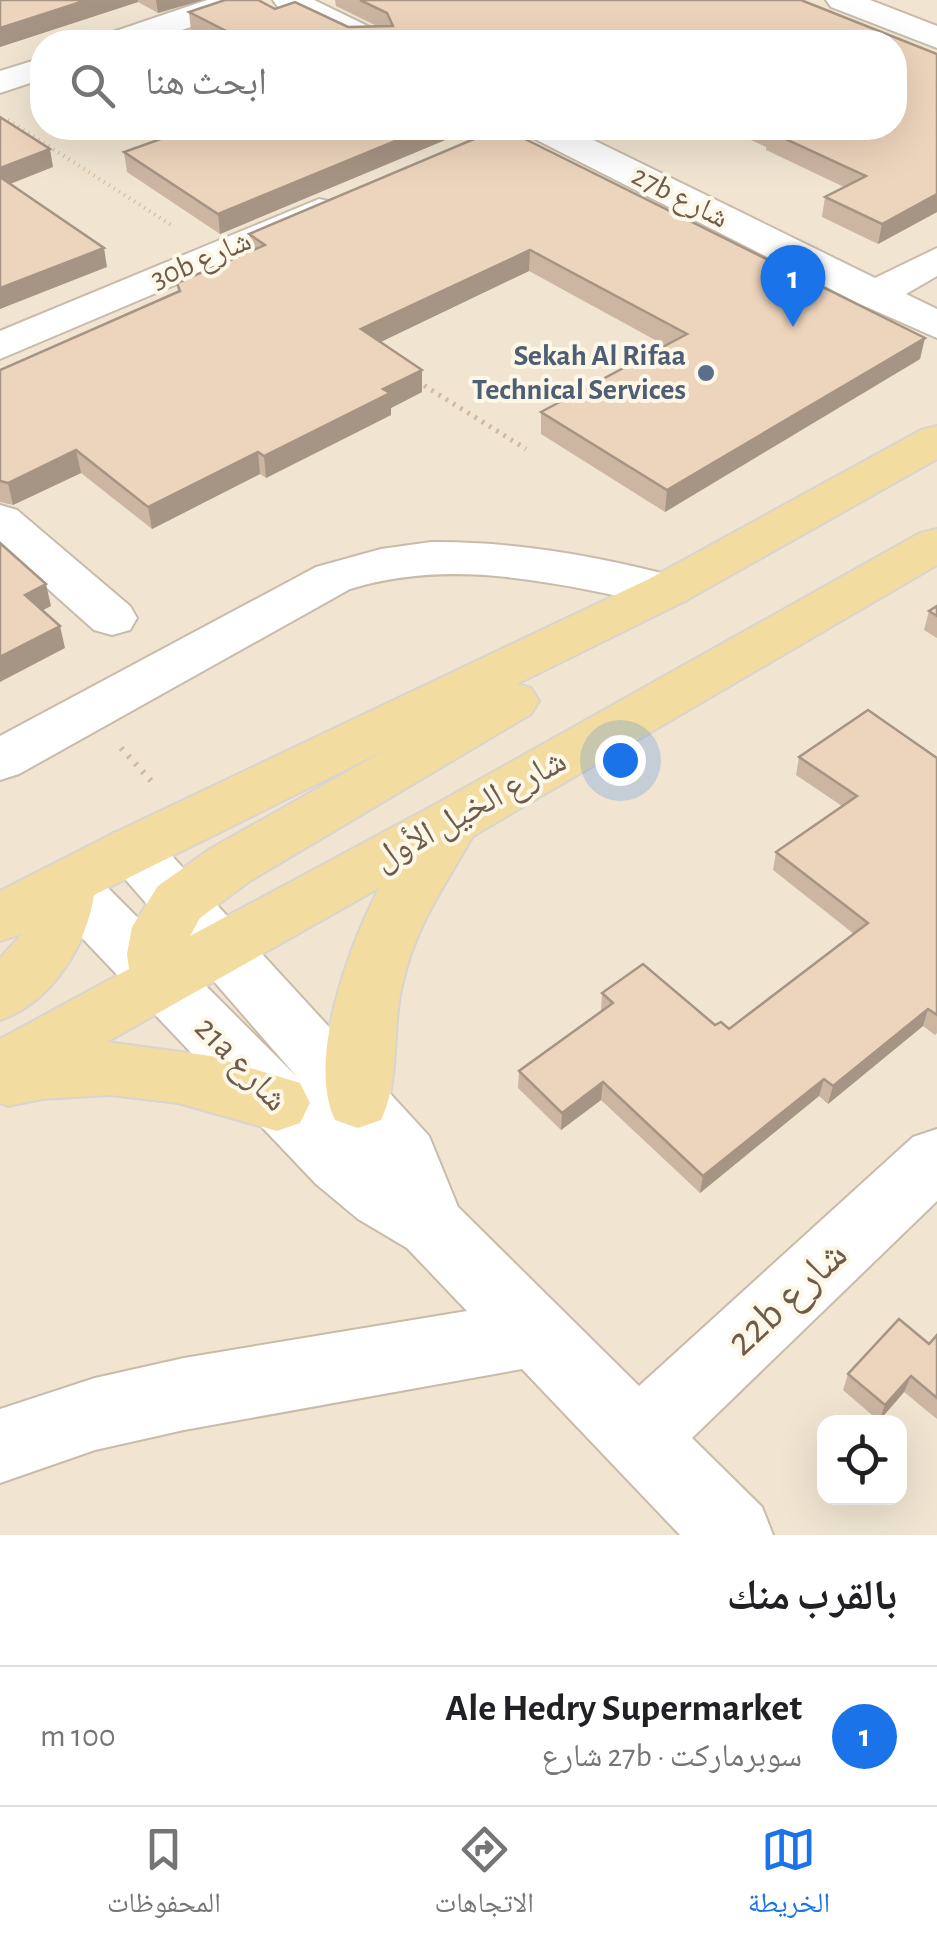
<!DOCTYPE html>
<html lang="ar">
<meta charset="utf-8">
<style>
:root{--surface:#fff;--page:#f2f2f2;--text:#202124;--muted:#757577;--line:#e0e0e0;--accent:#1a73e8}
body{margin:0;font-family:"Alegreya Sans","Noto Naskh Arabic",sans-serif;background:var(--page);color:var(--text);direction:rtl}
.controls{position:absolute;right:30px;bottom:30px;display:grid;overflow:hidden;border-radius:20px;box-shadow:0 10px 40px #0002}
.controls button{width:90px;height:90px;display:grid;place-items:center;padding:0;border:0;border-bottom:2px solid var(--line);background:var(--surface);color:var(--text);font:50px sans-serif}
.you{position:absolute;left:620px;top:760px;width:35px;height:35px;margin:-25px;border:8px solid #fff;border-radius:50%;background:#1a73e8;box-shadow:0 0 0 15px #1a73e833}
.badge{display:grid;place-items:center;width:65px;height:65px;border-radius:50%;background:var(--accent);color:#fff;font-size:32px;font-weight:700}
.pin{position:absolute;translate:-50% -82px;filter:drop-shadow(0 2px 5px #0008)}
.pin::after{content:'';position:absolute;top:52px;width:35px;height:30px;background:inherit;clip-path:polygon(0 0,100% 0,50% 100%)}
.list{margin:0;padding:0;list-style:none}
h2{display:flex;justify-content:space-between;align-items:center;height:130px;margin:0;padding:0 40px;font-size:42px}
h2 small{font-size:32px;font-weight:400;color:var(--muted)}
.list li{display:grid;grid-template-columns:65px 1fr auto;gap:30px;align-items:center;box-sizing:border-box;height:140px;padding:0 40px;border-top:2px solid var(--line)}
.list b{display:block;font-size:38px;white-space:nowrap}
.list p{margin:0;font-size:32px;white-space:nowrap;color:var(--muted)}
.list em{font-size:32px;font-style:normal;color:var(--muted)}
.icon{flex:none;width:55px;height:55px;fill:none;stroke:currentColor;stroke-width:2;stroke-linecap:round;stroke-linejoin:round}
.map{position:relative;flex:none;width:937px;height:1535px;overflow:hidden;direction:ltr}
.search{position:absolute;background:var(--surface);box-shadow:0 10px 40px #0002;left:30px;right:30px;top:30px;height:110px;display:flex;align-items:center;gap:25px;box-sizing:border-box;padding:0 35px;border-radius:40px;color:var(--muted);font-size:38px}
.sheet{height:270px;background:var(--surface)}
nav{display:flex;justify-content:space-around;align-items:center;box-sizing:border-box;height:140px;border-top:2px solid var(--line);background:var(--surface);font-size:28px;color:var(--muted)}
nav a{display:grid;justify-items:center;gap:5px}
nav .on{color:var(--accent)}
.map>svg:first-child{display:block}
.residential{fill:#f1e5d2;fill-rule:evenodd}
.lines{fill:none;stroke-linecap:round;stroke-linejoin:round}
.minor-casing{stroke:#c9bbaa;stroke-width:4}
.major-casing{stroke:#dad4d0;stroke-width:4}
.path-far2{stroke:#d1b8a0;stroke-width:4;stroke-dasharray:1 5;stroke-linecap:butt}
.path-far1{stroke:#d1b8a0;stroke-width:5;stroke-dasharray:2.5 6;stroke-linecap:butt}
.path{stroke:#d1b8a0;stroke-width:6;stroke-dasharray:2.5 8;stroke-linecap:butt}
.minor{fill:#fff;fill-rule:evenodd}
.major{fill:#f3dca0;fill-rule:evenodd}
.wall{fill:#ccb6a2}
.shaded-wall{fill:#a69484}
.building{fill:#edd4bc;stroke:#a69484;stroke-width:2.5}
.service-dot{fill:#5c6f8a;stroke:#fdf7e8;stroke-width:4}
.labels{text-anchor:middle;dominant-baseline:central;stroke-width:8;stroke-linejoin:round;paint-order:stroke}
.far-street-label{font-size:30px;fill:#6f5b4b;stroke:#fdf7e8}
.far-service-label{font-size:30px;font-weight:bold;fill:#4e5e75;stroke:#fdf7e8;text-anchor:end}
.street-label{font-size:35px;fill:#6f5b4b;stroke:#fdf7e8}
.near-street-label{font-size:42px;fill:#6f5b4b;stroke:#fdf7e8}
</style>
<div class="map">
<svg width="937" height="1535" viewBox="0 0 937 1535">
<rect width="100%" height="100%" fill="#faf3e2"/>
<path class="residential" d="M0,0H937V1535H0ZM42,42H894V128H42ZM824,1422H900V1498H824Z"/>
<g class="lines">
<g class="minor-casing">
<g id="minor">
<polygon points="207,0 254,0 249,7 147,42 99,42 104,35"/>
<polygon points="273,0 314,0 386,35 391,42 349,42 278,7"/>
<polygon points="826,0 870,0 937,26 937,48 831,7"/>
<polygon points="42,58 42,79 0,93 0,71"/>
<polygon points="524,128 569,128 875,278 937,248 937,276 906,294 937,309 937,338 860,304 529,136"/>
<polygon points="319,199 333,202 338,210 333,218 0,359 0,331"/>
<polygon points="0,505 17,510 130,606 137,618 130,630 112,635 94,630 0,546"/>
<path d="M431,542C515,541 603,557 685,579L692,590L685,601L667,606C561,585 457,556 350,589L19,774L0,780V736L316,567L381,549Z"/>
<polygon points="132,827 152,834 429,1136 458,1207 639,1386 913,1137 937,1129 937,1201 692,1438 762,1507 773,1535 680,1535 522,1369 184,1430 95,1450 0,1483 0,1409 95,1378 184,1358 467,1311 407,1248 358,1219 316,1184 46,900 38,884 46,868 67,862 88,868 297,1077 112,864 103,849 112,834"/>
</g>
</g>
<g class="major-casing">
<path id="major" d="M937,426V459L685,601L517,684L531,688L539,701L531,714L250,881L200,918L190,936L436,804L920,533L937,529V565L473,836C442,891 415,925 401,990C392,1032 400,1081 381,1120L358,1128L335,1120C306,1059 350,945 379,888L107,1042L211,1056L300,1083L310,1103L300,1123L277,1131L178,1103L110,1095L42,1099L8,1106L0,1103V1039L129,969L127,954L132,927L158,886L210,849L389,748L94,895C86,947 51,1003 0,1020V958L22,934L0,941V891L112,834L649,579L921,430Z"/>
</g>
<polyline class="path-far2" points="8,120 174,227"/>
<polyline class="path-far1" points="417,381 526,449"/>
<polyline class="path" points="121,748 153,783"/>
<use href="#minor" class="minor"/>
<use href="#major" class="major"/>
</g>
<g class="wall">
<polygon points="0,0 203,0 158,13 138,2 0,47"/>
<polygon points="335,0 801,0 937,54 937,212 878,244 822,217 825,197 844,187 766,150 766,147 725,128 894,128 894,42 214,42 191,31 189,12 275,9 348,27 377,26 336,6"/>
<polygon points="177,128 474,128 220,234 127,172 124,152 178,133"/>
<polygon points="525,137 523,138 920,359 665,512 541,434 541,412 666,346 529,271 380,342 422,392 391,408 391,415 266,478 260,474 152,529 81,473 13,505 0,502 0,370 178,292 177,283 250,251 249,234"/>
<polygon points="937,606 937,638 924,630 929,611"/>
<polygon points="799,757 937,758 937,1033 935,1035 923,1026 828,1104 819,1096 700,1193 601,1100 561,1130 518,1088 519,1071 601,1011 602,993 729,1029 854,934 773,870 776,852 842,806 796,775"/>
<polygon points="937,1335 937,1419 904,1392 879,1421 843,1390 848,1374 929,1344"/>
</g>
<g class="shaded-wall">
<polygon points="87,0 138,0 138,2 0,47 0,28"/>
<polygon points="156,0 203,0 158,13"/>
<polygon points="427,128 474,128 220,234 218,214"/>
<polygon points="516,128 526,128 525,137 521,140 516,155"/>
<polygon points="50,149 53,167 0,188 0,168"/>
<polygon points="937,194 937,212 878,244 882,224"/>
<polygon points="104,248 107,267 0,309 0,288"/>
<polygon points="530,250 529,271 362,351 361,329"/>
<polygon points="925,338 920,359 665,512 667,490"/>
<polygon points="422,370 422,392 391,408 391,415 266,478 264,456 383,389"/>
<polygon points="76,450 81,473 13,505 8,483"/>
<polygon points="258,452 260,474 152,529 148,507"/>
<polygon points="46,584 51,606 30,617 25,595"/>
<polygon points="60,626 65,648 0,682 0,657"/>
<polygon points="928,1009 923,1026 828,1104 833,1086"/>
<polygon points="824,1079 819,1096 700,1193 703,1176"/>
<polygon points="603,1082 601,1100 561,1130 562,1113"/>
<polygon points="911,1376 904,1392 879,1421 885,1405"/>
</g>
<g class="building">
<polygon points="0,0 87,0 0,28"/>
<polygon points="225,0 258,0 275,9 295,2 348,27 393,26 387,13 360,0 801,0 937,54 937,194 882,224 825,197 866,176 768,131 772,129 770,128 894,128 894,42 248,42 189,12"/>
<polygon points="0,117 50,149 0,168"/>
<polygon points="182,128 427,128 218,214 124,152 186,130"/>
<polygon points="500,128 520,128 517,135 925,338 667,490 541,412 687,334 530,250 361,329 422,370 383,389 390,393 264,456 258,452 148,507 76,450 8,483 0,481 0,370 180,291 177,283 265,245 249,234"/>
<polygon points="0,177 104,248 0,288"/>
<polygon points="0,543 46,584 25,595 60,626 0,657"/>
<polygon points="937,606 937,616 929,611"/>
<polygon points="868,710 937,758 937,1015 928,1009 833,1086 824,1079 703,1176 603,1082 562,1113 519,1071 613,1003 602,993 643,964 715,1025 721,1022 729,1029 868,923 776,852 857,796 799,757"/>
<polygon points="899,1319 929,1344 937,1335 937,1398 911,1376 885,1405 848,1374"/>
</g>
<circle class="service-dot" cx="706" cy="373" r="10"/>
<g class="labels">
<g class="far-street-label">
<text transform="translate(680 197) rotate(27)">27b شارع</text>
<text transform="translate(201 260) rotate(-23)">30b شارع</text>
</g>
<g class="far-service-label">
<text x="686" y="356">Sekah Al Rifaa<tspan x="686" dy="34">Technical Services</tspan></text>
</g>
<g class="street-label">
<text transform="translate(470 810) rotate(-29)">شارع الخيل الأول</text>
<text transform="translate(241 1064) rotate(46)">21a شارع</text>
</g>
<g class="near-street-label">
<text transform="translate(787 1298) rotate(-43)">22b شارع</text>
</g>
</g>
</svg>
<div class="controls">
<button><svg class="icon" aria-label="locate" viewBox="0 0 24 24"><circle cx="12" cy="12" r="6"/><path d="M12 2v4M12 18v4M2 12h4M18 12h4"/></svg></button>
</div>
<div class="you"></div>
<div class="pin badge" style="left:793px;top:327px">1</div>
<div class="search"><svg class="icon" aria-label="search" viewBox="0 0 24 24"><circle cx="10" cy="10" r="6"/><path d="M15 15l6 6"/></svg>ابحث هنا</div>
</div>
<section class="sheet">
<h2>بالقرب منك<small></small></h2>
<ul class="list">
<li><span class="badge">1</span><div><b>Ale Hedry Supermarket</b><p>سوبرماركت · 27b شارع</p></div><em>100 m</em></li>
</ul>
</section>
<nav>
<a class="on"><svg class="icon" aria-label="map" viewBox="0 0 24 24"><path d="M3 6l6-2 6 2 6-2v14l-6 2-6-2-6 2zM9 4v14M15 6v14"/></svg>الخريطة</a>
<a><svg class="icon" aria-label="directions" viewBox="0 0 24 24"><path d="M12 3l9 9-9 9-9-9zM9 14v-3h6M13 9l2 2-2 2"/></svg>الاتجاهات</a>
<a><svg class="icon" aria-label="saved" viewBox="0 0 24 24"><path d="M7 4h10v16l-5-4-5 4z"/></svg>المحفوظات</a>
</nav>
